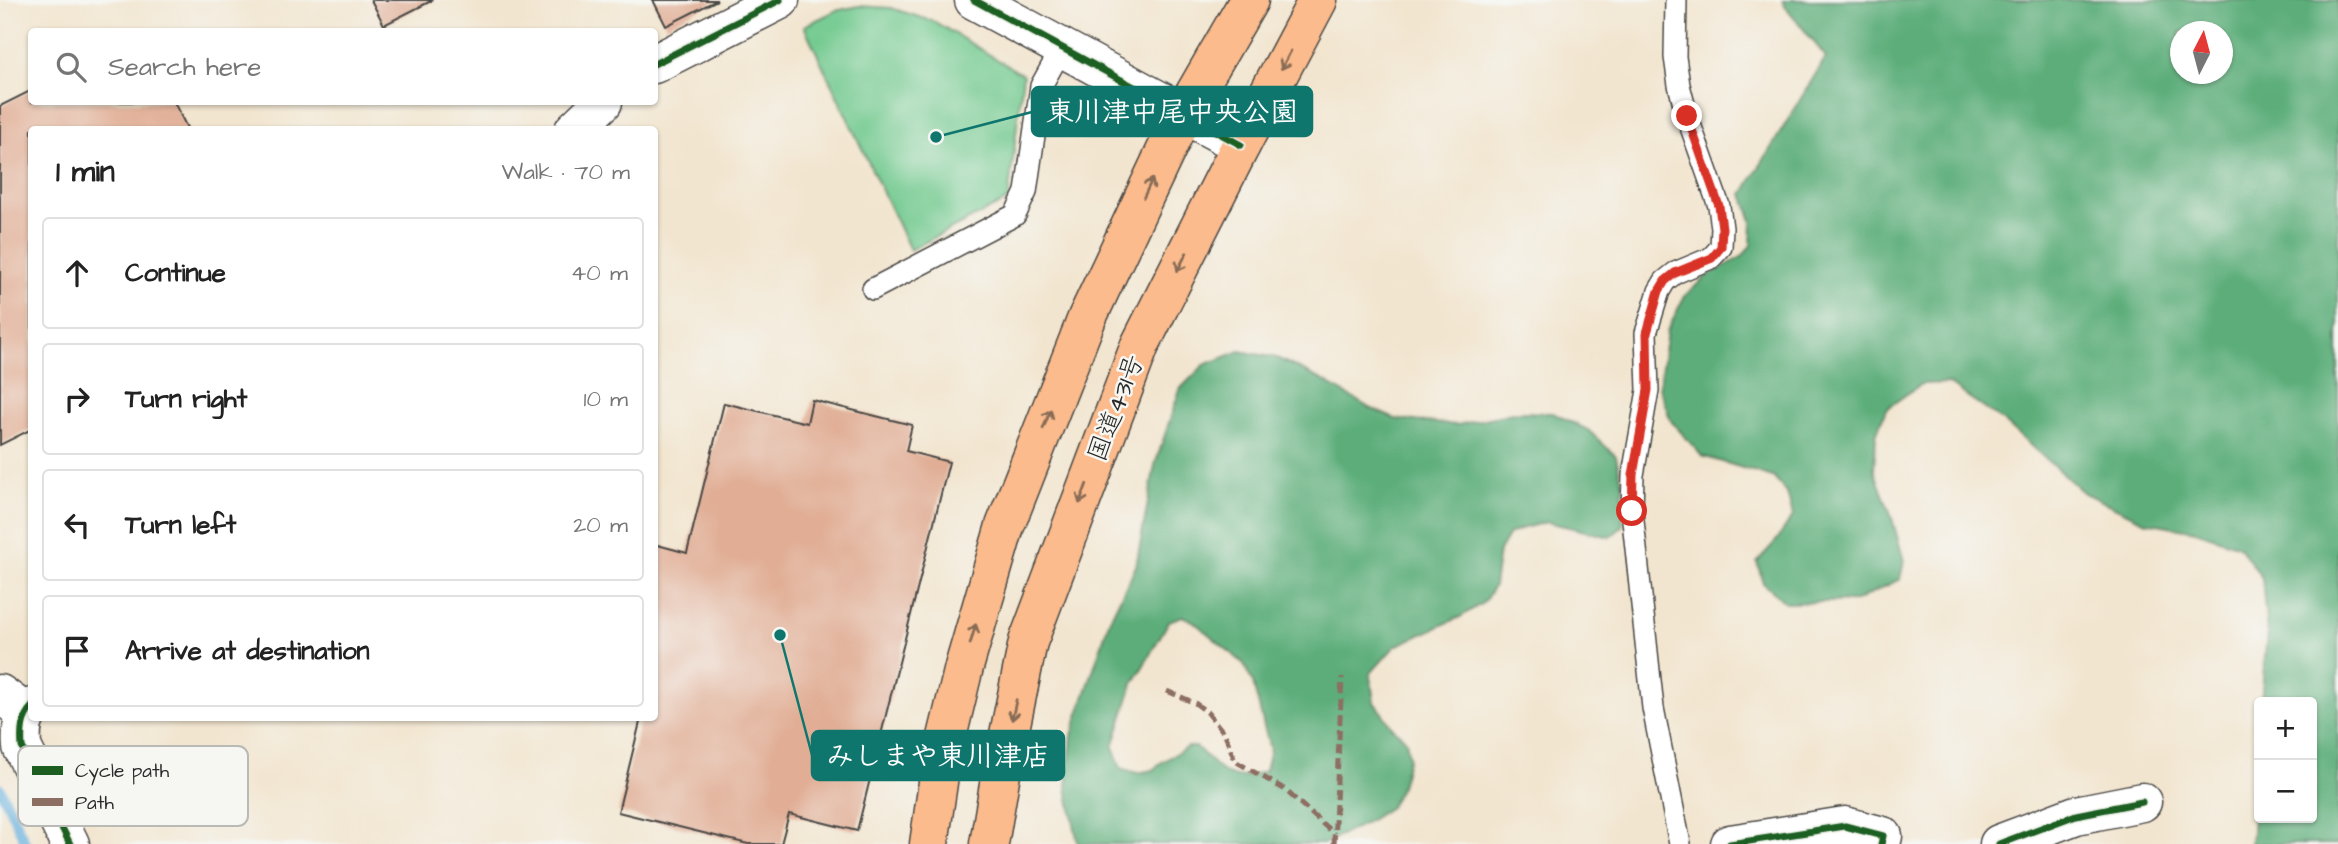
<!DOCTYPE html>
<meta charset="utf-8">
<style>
:root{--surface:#fff;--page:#f6f6f6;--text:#222;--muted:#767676;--line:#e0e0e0}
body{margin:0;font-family:"Architects Daughter","Klee One",sans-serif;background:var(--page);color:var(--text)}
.controls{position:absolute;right:21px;bottom:21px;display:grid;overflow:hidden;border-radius:7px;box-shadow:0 2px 5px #0004}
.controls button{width:63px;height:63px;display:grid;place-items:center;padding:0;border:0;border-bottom:2px solid var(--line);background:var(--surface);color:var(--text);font:35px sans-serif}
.compass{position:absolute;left:2170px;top:21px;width:63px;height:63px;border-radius:50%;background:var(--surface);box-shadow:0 2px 5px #0004;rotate:6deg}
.stop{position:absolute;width:21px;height:21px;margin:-16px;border:5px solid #d93025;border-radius:50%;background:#fff}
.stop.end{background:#d93025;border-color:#fff;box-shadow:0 2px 7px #0008}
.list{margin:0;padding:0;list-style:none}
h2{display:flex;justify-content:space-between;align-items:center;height:91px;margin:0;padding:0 28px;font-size:30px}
h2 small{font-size:23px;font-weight:400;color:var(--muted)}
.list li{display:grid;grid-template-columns:46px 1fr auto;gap:21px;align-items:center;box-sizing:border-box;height:112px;margin:0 14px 14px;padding:0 14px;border:2px solid var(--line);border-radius:7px}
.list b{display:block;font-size:26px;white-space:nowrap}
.list em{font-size:23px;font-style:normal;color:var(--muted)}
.icon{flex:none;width:38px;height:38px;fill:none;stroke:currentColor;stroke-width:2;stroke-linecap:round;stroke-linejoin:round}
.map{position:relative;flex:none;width:2338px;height:844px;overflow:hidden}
.search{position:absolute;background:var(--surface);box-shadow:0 2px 5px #0004;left:28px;top:28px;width:630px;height:77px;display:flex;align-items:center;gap:18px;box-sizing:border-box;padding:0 24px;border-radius:7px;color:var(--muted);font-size:26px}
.panel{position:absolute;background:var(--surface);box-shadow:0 2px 5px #0004;left:28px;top:126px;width:630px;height:595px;border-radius:7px}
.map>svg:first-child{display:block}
.green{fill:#71c98e;stroke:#4e7a5c;stroke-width:2}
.forest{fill:#5cad79;stroke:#446c52;stroke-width:2;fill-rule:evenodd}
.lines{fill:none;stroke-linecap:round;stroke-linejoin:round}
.stream{stroke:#64aedc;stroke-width:10}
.building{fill:#e1ae95}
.service-casing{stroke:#494744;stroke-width:24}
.minor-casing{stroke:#494744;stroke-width:41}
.tertiary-casing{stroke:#494744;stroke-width:41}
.trunk-casing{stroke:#494744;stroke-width:41}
.service{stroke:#fff;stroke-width:21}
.minor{stroke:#fff;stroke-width:38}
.tertiary{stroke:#fff;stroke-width:38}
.trunk{stroke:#fbbb8c;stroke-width:38}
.quiet{stroke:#8d6e63;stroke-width:5;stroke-dasharray:10 5;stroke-linecap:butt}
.cycleway-casing{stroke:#f6f6f2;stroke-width:11}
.cycleway{stroke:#1b5e20;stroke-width:7}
.oneway{stroke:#896c57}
.route{stroke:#d93025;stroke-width:9}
.labels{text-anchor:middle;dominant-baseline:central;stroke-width:5;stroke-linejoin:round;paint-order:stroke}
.street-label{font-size:26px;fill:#2b2b2b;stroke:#f6f6f2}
.key{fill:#f6f6f2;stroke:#b9b9b6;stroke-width:2}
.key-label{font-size:19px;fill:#2b2b2b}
.leader{fill:none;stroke:#0f766e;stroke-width:2.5}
.callout-dot{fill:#0f766e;stroke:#f6f6f2;stroke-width:2.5}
.callout{fill:#0f766e;stroke:#0f766e;stroke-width:2.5}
.callout-label{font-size:28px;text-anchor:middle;font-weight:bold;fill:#fff}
</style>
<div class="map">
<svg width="2338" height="844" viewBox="0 0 2338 844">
<rect width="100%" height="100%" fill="#f6f6f2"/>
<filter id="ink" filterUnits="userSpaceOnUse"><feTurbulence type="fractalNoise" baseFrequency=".0143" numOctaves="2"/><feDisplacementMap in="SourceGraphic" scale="14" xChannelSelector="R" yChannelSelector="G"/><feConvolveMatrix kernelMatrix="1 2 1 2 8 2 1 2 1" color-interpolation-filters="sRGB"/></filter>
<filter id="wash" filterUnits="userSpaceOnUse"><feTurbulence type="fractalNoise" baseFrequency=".00686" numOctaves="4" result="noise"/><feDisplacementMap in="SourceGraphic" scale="28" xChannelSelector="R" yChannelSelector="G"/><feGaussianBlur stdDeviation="1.57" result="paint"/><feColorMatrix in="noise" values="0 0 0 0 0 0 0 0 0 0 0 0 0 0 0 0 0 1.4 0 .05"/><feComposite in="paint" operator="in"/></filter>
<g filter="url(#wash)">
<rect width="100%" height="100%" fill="#f2e5cf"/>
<polygon class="green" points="859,6 891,8 935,22 1023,75 1008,200 910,250 804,26 835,11"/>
<g class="forest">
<path d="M1783,0H2338V844H2251L2259,730V818H2312V702H2261L2267,633L2262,578L2239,546L2196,531L2146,522L2084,493L2004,422L1948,383L1921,384L1886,409L1876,435L1874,470L1892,518L1904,561L1900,579L1856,601L1786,603L1763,583L1757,562L1777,540L1793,516L1787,493L1773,477L1702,456L1671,421L1659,387L1667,331L1684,297L1704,278L1743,256L1751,245L1752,221L1743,194L1826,57L1785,6ZM2180,32H2222V74H2180Z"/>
<path d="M1240,351L1277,358L1322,380L1368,407L1395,419L1457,425L1517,412L1553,413L1588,430L1616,456L1623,486V526L1610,537L1547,522L1523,528L1509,534L1499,551L1494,586L1484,602L1460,617L1395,646L1370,674L1374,702L1393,728L1406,740L1409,757L1401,786L1390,807L1364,824L1323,844H1078L1067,788L1072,735L1110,619L1136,566L1155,465L1180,389L1204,365ZM1182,616L1193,621L1243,663L1253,683L1270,750L1265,771C1226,786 1222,770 1196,747H1187L1159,764L1153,770L1137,773L1121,768L1113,747L1133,684L1169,621Z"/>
</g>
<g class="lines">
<polyline class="stream" points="0,788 26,844"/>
</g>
<g id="blocks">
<g class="building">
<polygon points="371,0 433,0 384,25"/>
<polygon points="653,0 717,0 666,26"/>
<polygon points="32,90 32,102 174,102 188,130 32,130 32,429 0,445 0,106"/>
<polygon points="812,400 912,425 906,451 949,462 857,831 789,814 781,844 748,844 618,812 641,718 654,718 654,544 687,553 724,403 807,423"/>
</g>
</g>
</g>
<g filter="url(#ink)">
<use href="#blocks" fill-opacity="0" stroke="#494744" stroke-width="2"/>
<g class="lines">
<g class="service-casing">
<g id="service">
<polyline points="1676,0 1675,57 1679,85 1687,116 1719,206 1722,228 1721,247 1711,258 1675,273 1665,281 1659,291 1646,333 1648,390 1633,475 1632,511 1653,708 1680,844"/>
<polyline points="873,289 1015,215 1026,192 1041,86 1062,48"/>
</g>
</g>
<g class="minor-casing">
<g id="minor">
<polyline points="0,694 26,713"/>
<polyline points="1730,844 1845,826 1883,836 1881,844"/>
<polyline points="1999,844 2076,815 2142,802"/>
</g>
</g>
<g class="tertiary-casing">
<g id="tertiary">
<polyline points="974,0 1241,145"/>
<polyline points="654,64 780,0"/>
<polyline points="574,130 603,102"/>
<path d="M32,707C21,718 21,733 22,747L70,844"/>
</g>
</g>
<g class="trunk-casing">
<g id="trunk">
<polyline points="929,844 941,762 964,667 1005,526 1087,318 1183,114 1249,0"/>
<polyline points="989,844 1001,773 1028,642 1140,345 1241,145 1318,0"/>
</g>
</g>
<use href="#service" class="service"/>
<use href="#minor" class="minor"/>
<use href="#tertiary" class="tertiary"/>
<use href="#trunk" class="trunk"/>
<g class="quiet">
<polyline points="1167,691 1195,703 1207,712 1225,734 1235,761 1284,789 1334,834"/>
<polyline points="1334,844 1342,677"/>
</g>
<g class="cycleway-casing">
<g id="cycleway">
<polyline points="974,0 1241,145"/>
<polyline points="654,64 780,0"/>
<path d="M32,707C21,718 21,733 22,747L70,844"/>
<polyline points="1730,844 1845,826 1883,836 1881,844"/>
<polyline points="1999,844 2076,815 2142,802"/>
</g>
</g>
<use href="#cycleway" class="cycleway"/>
</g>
<defs><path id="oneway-shaft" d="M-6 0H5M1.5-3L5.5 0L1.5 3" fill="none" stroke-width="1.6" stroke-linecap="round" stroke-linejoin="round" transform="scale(1.75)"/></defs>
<g class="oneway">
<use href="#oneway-shaft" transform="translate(1286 60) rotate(118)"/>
<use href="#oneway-shaft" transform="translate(1148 188) rotate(-65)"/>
<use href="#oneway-shaft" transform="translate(1182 262) rotate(117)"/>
<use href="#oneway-shaft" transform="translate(1047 419) rotate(-68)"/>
<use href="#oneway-shaft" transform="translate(1083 494) rotate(111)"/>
<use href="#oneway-shaft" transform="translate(973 634) rotate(-74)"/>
<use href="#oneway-shaft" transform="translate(1014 710) rotate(102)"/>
</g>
</g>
<g class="lines" filter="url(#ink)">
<polyline class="route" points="1632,511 1633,475 1648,390 1647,333 1659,291 1665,281 1675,273 1712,258 1721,247 1722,228 1719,206 1687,116"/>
</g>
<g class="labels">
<g class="street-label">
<text transform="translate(1116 408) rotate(-69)">国道431号</text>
</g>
</g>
<rect x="18" y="746" width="230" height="80" rx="10" class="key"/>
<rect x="32" y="766" width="31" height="9" fill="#1b5e20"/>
<rect x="32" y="798" width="31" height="8" fill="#8d6e63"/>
<g class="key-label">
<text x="75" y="777">Cycle path</text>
<text x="75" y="809">Path</text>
</g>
<path class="leader" d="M936 137L1032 112M780 635L812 755"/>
<g class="callout-dot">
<circle cx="936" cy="137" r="7"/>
<circle cx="780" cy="635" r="7"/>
</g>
<g class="callout">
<rect x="1032" y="87" width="280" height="49" rx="7"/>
<rect x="812" y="731" width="252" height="49" rx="7"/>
</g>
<g class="callout-label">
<text x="1172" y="121">東川津中尾中央公園</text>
<text x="938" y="765">みしまや東川津店</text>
</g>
</svg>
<div class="controls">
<button>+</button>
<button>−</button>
</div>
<svg class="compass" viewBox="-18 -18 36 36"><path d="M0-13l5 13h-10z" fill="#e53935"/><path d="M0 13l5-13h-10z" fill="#767676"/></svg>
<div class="stop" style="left:1632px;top:511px"></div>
<div class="stop end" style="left:1687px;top:116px"></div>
<div class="search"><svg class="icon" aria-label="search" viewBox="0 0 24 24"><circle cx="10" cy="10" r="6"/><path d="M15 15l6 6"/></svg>Search here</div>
<section class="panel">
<h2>1 min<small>Walk · 70 m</small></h2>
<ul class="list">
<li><svg class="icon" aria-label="ahead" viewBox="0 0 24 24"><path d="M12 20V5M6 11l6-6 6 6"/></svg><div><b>Continue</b></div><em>40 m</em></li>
<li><svg class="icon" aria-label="right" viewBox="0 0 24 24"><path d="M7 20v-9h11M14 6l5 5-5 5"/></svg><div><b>Turn right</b></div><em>10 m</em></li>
<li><svg class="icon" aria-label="left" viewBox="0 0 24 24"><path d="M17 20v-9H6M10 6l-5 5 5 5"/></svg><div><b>Turn left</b></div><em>20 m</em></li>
<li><svg class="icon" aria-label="arrive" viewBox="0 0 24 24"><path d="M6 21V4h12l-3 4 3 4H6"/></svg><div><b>Arrive at destination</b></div></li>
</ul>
</section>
</div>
